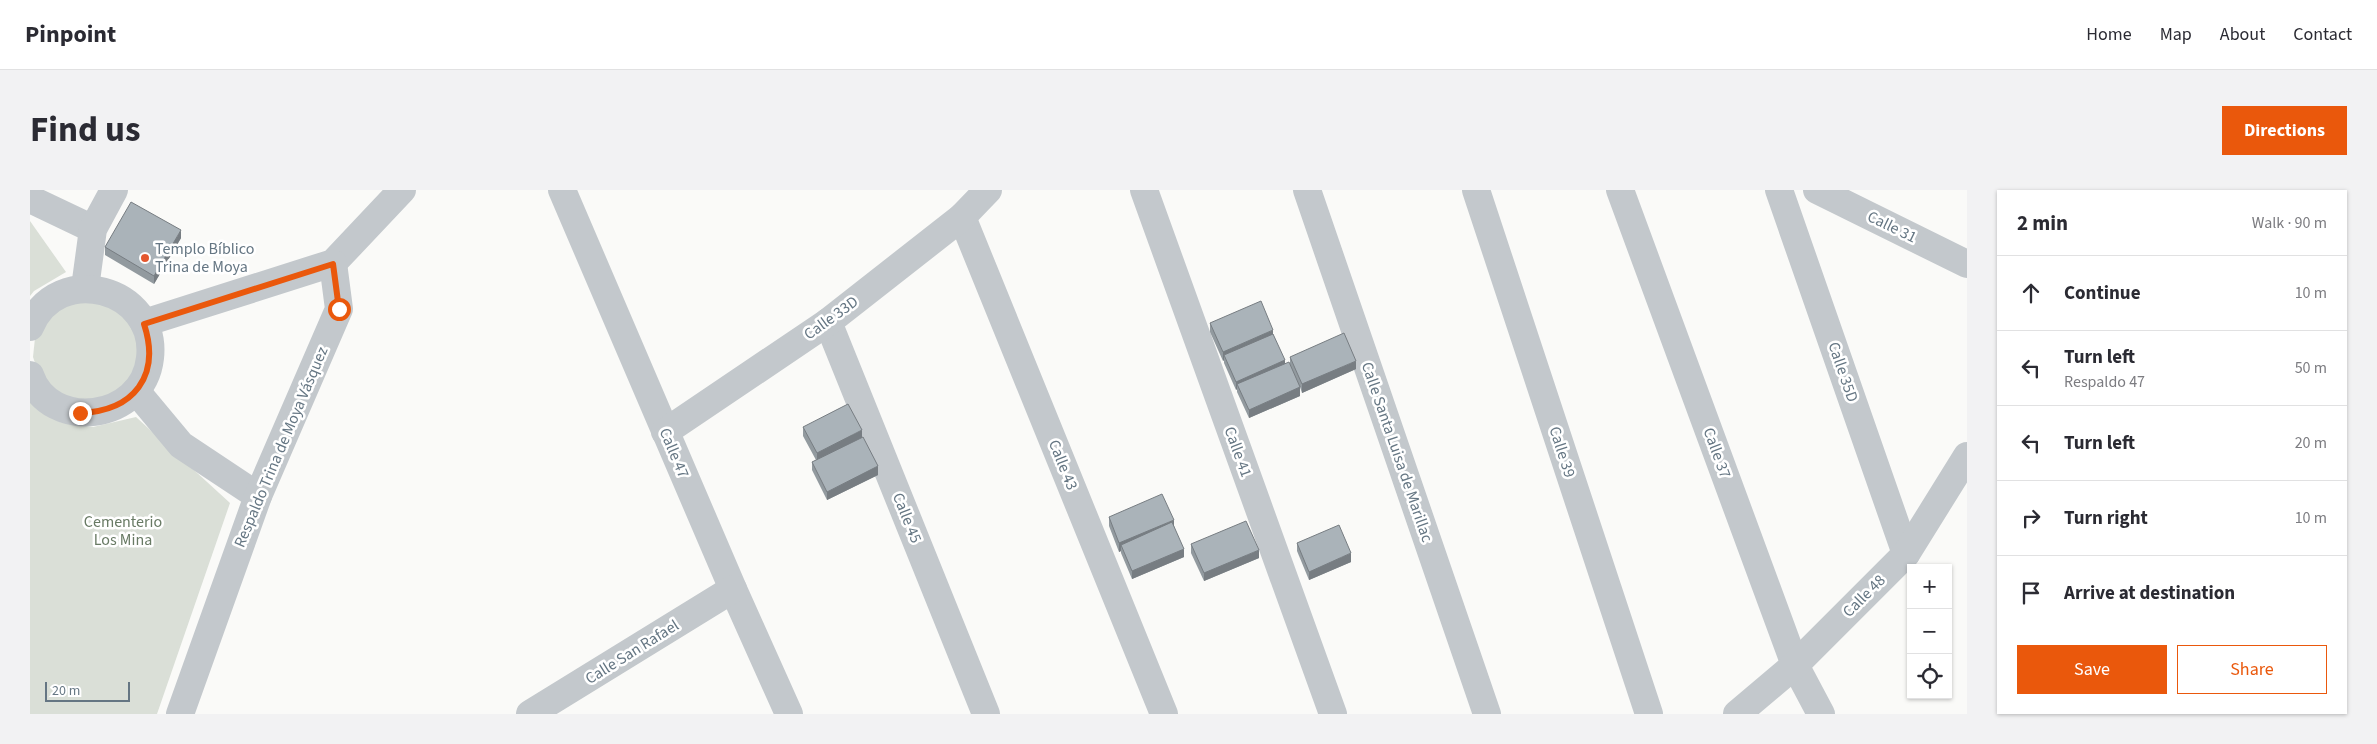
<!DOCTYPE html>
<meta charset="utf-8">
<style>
:root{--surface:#fff;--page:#f2f2f3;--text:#2b2b33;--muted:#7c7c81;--line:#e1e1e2;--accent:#ea580c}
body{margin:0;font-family:"Source Sans 3",sans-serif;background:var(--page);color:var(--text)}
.controls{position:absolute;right:15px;bottom:15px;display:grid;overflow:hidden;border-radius:0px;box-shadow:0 1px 4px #0004}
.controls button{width:45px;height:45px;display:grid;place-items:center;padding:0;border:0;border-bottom:1px solid var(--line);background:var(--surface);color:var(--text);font:25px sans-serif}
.scale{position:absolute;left:15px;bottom:12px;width:85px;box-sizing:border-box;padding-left:5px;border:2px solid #657683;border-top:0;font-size:14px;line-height:18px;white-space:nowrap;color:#657683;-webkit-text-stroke:4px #fff;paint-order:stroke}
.stop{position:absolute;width:15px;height:15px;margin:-11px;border:4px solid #ea580c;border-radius:50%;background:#fff}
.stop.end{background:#ea580c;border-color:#fff;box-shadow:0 1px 5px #0008}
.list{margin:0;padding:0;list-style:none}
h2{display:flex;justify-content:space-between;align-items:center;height:65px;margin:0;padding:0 20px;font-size:21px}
h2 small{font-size:16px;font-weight:400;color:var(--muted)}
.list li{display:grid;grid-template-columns:32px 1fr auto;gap:15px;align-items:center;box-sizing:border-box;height:75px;padding:0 20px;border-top:1px solid var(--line)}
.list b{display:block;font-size:19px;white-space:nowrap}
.list p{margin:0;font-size:16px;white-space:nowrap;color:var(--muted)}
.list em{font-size:16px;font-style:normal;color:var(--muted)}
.actions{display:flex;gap:10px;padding:15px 20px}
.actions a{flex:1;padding:11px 0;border:1px solid var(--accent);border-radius:0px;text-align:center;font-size:18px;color:var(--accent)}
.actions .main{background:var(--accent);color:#fff}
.icon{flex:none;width:28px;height:28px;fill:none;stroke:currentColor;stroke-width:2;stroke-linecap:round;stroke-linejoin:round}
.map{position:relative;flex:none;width:1937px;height:524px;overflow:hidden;border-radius:0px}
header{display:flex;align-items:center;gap:30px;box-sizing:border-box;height:70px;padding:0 25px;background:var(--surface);border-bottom:1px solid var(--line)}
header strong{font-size:24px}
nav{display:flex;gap:28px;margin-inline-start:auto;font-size:18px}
.intro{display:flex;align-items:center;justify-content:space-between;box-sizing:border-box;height:120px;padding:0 30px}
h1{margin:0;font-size:35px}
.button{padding:12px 22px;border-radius:0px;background:var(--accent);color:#fff;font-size:18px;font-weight:700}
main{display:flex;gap:30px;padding:0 30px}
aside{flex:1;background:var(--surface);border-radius:0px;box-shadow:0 1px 4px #0004}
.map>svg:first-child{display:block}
.green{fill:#dadfd7}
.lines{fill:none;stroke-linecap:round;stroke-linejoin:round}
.street{stroke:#c3c8cc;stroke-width:28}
.wall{fill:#929a9f}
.shaded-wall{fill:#777d82}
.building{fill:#aab3b9;stroke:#777d82}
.route{stroke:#ea580c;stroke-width:6}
.poi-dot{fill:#e4572e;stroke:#fff;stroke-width:2}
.labels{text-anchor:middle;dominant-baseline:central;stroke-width:5;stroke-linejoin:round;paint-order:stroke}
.street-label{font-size:16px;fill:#657683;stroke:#fff}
.poi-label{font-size:16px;fill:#657683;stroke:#fff;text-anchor:start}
.park-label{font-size:16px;fill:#687a64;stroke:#fff}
</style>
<header>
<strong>Pinpoint</strong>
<nav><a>Home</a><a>Map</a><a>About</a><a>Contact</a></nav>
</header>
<div class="intro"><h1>Find us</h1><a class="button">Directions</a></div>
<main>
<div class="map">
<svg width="1937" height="524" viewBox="0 0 1937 524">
<rect width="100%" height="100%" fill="#fafaf8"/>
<g class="green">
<polygon points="0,31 36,82 4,101 0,106"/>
<polygon points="39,111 76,111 103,133 111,169 93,203 39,213 9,185 3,167 5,148 13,131"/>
<polygon points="0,212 29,232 63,237 106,227 200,313 127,524 0,524"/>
</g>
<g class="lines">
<g class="street">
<polyline points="532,0 703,399 759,524"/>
<polyline points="1114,0 1303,524"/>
<polyline points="1277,0 1457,524"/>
<polyline points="1446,0 1619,524"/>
<polyline points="1590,0 1765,475 1791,524"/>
<polyline points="1749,0 1876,364"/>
<polyline points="1787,0 1937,74"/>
<polyline points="0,9 63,39"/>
<polyline points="932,27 1134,524"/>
<polyline points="55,98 63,39 84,0"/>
<polyline points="798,132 956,524"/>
<polyline points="114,133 303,73 372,0"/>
<path d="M0,137C27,71 128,98 120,168C113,232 19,242 0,185"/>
<polyline points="106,201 151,255 228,306"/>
<polyline points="635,242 798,132 932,27 958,0"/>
<polyline points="150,524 228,306 309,119 303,73"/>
<polyline points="500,524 703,399"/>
<polyline points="1707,524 1765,475 1876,364 1937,266"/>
</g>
</g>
<g class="wall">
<polygon points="151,48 124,94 75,65 75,57"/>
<polygon points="1180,133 1243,144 1255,174 1260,175 1260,167 1326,179 1272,203 1270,197 1270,206 1219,228 1207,202 1207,199 1206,200 1194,173 1194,170 1193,171 1180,142"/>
<polygon points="773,237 832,247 848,285 797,310 782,280 782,272 786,270 773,246"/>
<polygon points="1079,327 1144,336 1154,367 1102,389 1091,363 1091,361 1089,362 1079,336"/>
<polygon points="1267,353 1321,372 1279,390 1267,361"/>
<polygon points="1161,354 1229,368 1174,391 1161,363"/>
</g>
<g class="shaded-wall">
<polygon points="151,40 151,48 124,94 124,86"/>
<polygon points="1243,140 1243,149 1194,165 1194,170 1193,171 1193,162"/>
<polygon points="1255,170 1255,178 1207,194 1207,199 1206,200 1206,192"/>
<polygon points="1326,171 1326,179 1272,203 1272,194"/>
<polygon points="1270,197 1270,206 1219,228 1219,220"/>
<polygon points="832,240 832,249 787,271 787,263"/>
<polygon points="848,276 848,285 797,310 797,302"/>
<polygon points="1144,330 1144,338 1091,355 1091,361 1089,362 1089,353"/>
<polygon points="1154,359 1154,367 1102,389 1102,381"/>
<polygon points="1229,360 1229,368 1174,391 1174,383"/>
<polygon points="1321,363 1321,372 1279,390 1279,382"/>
</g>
<g class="building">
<polygon points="101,12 151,40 124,86 75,57"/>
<polygon points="1231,111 1243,140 1193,162 1180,133"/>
<polygon points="1314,143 1326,171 1272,194 1260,167"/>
<polygon points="1243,144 1255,170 1206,192 1194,165"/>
<polygon points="1259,172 1270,197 1219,220 1207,194"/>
<polygon points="818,214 832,240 787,263 773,237"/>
<polygon points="833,247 848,276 797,302 782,272"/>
<polygon points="1132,304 1144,330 1089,353 1079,327"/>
<polygon points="1216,331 1229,360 1174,383 1161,354"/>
<polygon points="1142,332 1154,359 1102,381 1091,355"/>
<polygon points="1309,335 1321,363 1279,382 1267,353"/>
</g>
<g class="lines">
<path class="route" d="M50,223C104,221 131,186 114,134L303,74L309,119"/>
</g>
<circle class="poi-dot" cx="115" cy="68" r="5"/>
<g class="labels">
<g class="street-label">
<text transform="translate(1862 37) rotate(26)">Calle 31</text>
<text transform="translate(801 128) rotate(-36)">Calle 33D</text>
<text transform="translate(1813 182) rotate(71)">Calle 35D</text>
<text transform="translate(251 257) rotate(-67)">Respaldo Trina de Moya Vásquez</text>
<text transform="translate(1208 262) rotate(70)">Calle 41</text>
<text transform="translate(1367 262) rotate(71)">Calle Santa Luisa de Marillac</text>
<text transform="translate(1532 262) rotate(72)">Calle 39</text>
<text transform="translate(644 263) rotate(67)">Calle 47</text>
<text transform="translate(1687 263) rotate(70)">Calle 37</text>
<text transform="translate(1033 275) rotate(68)">Calle 43</text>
<text transform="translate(877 328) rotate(68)">Calle 45</text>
<text transform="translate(1834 406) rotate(-45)">Calle 48</text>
<text transform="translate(602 462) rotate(-32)">Calle San Rafael</text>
</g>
<g class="poi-label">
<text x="125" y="59">Templo Bíblico<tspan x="125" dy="18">Trina de Moya</tspan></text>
</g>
<g class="park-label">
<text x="93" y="332">Cementerio<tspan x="93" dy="18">Los Mina</tspan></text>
</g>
</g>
</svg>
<div class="controls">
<button>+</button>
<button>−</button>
<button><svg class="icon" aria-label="locate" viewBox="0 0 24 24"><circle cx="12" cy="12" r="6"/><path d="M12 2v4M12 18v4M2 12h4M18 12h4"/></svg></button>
</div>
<div class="scale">20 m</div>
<div class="stop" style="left:309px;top:119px"></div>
<div class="stop end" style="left:50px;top:223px"></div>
</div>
<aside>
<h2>2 min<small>Walk · 90 m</small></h2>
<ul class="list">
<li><svg class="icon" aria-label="ahead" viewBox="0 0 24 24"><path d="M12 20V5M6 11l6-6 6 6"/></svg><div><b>Continue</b></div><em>10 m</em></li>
<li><svg class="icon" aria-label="left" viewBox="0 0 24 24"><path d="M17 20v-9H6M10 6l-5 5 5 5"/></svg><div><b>Turn left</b><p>Respaldo 47</p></div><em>50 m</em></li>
<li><svg class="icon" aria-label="left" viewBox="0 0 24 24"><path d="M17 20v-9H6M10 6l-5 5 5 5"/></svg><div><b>Turn left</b></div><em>20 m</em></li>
<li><svg class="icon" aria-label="right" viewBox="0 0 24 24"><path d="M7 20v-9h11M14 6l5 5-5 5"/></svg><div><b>Turn right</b></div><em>10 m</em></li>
<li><svg class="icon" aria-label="arrive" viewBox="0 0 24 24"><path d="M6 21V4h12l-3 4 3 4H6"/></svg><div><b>Arrive at destination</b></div></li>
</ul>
<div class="actions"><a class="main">Save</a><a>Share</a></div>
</aside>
</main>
